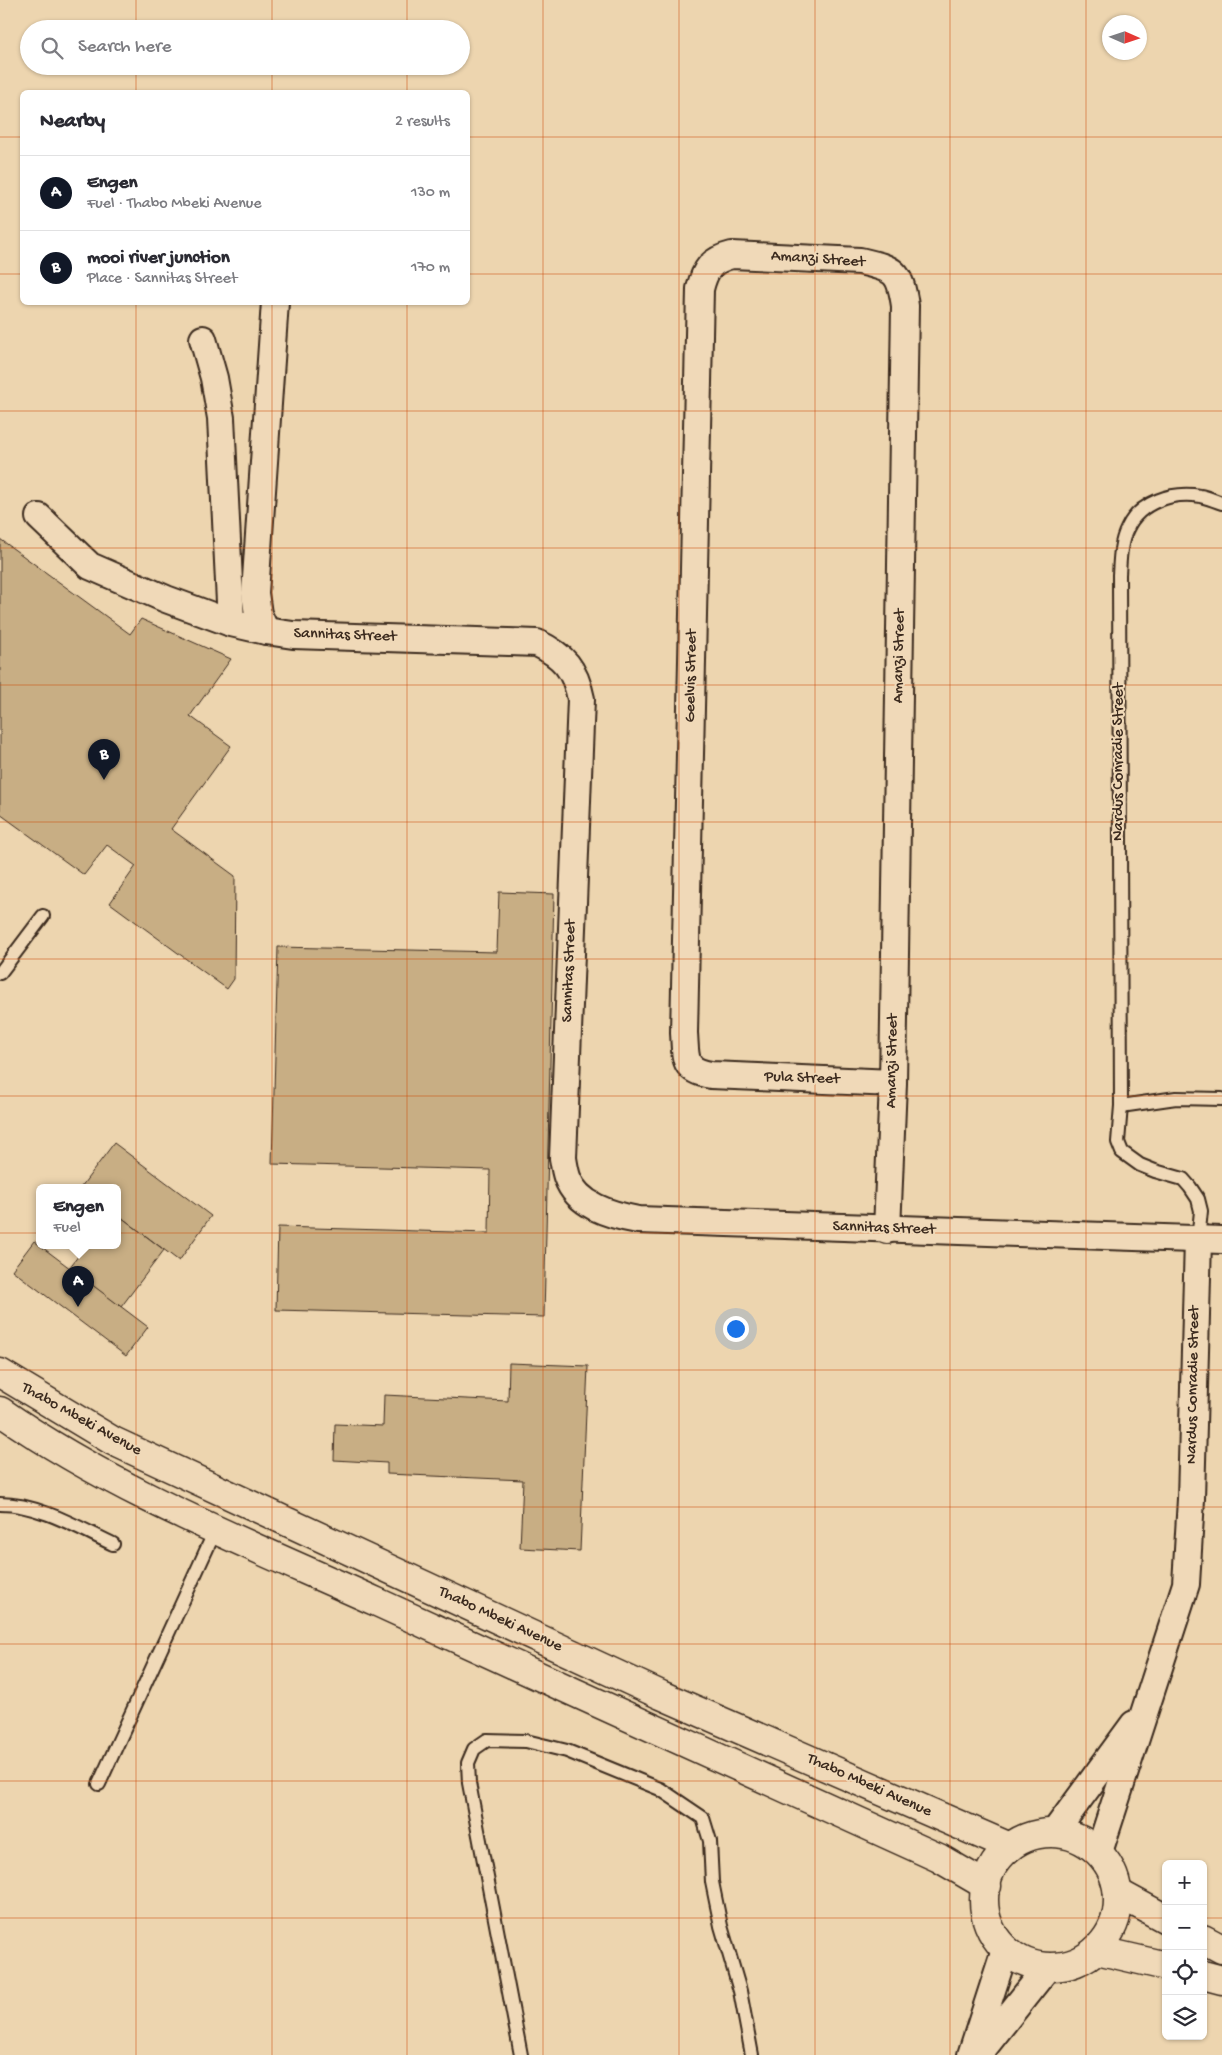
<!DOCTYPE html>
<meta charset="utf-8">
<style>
:root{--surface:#fff;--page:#f7f7f7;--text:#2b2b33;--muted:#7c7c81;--line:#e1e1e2;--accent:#111827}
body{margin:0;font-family:"Gochi Hand",sans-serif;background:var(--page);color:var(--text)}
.controls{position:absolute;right:15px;bottom:15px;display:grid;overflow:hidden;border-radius:8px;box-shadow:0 1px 4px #0004}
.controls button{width:45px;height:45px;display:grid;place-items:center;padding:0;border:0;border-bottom:1px solid var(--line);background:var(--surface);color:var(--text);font:25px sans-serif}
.compass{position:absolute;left:1102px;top:15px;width:45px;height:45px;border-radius:50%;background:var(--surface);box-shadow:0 1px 4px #0004;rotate:93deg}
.you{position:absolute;left:735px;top:1328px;width:18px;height:18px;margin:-12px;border:4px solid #fff;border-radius:50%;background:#1a73e8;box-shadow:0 0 0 8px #1a73e833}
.badge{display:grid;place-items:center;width:32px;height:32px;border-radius:50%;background:var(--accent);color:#fff;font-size:16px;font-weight:700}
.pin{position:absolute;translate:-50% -41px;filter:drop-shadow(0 1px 2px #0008)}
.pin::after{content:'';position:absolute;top:26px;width:18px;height:15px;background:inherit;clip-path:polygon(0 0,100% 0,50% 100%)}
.popup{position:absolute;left:36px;top:1184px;width:85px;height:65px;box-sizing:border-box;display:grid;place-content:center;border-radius:8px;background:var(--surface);filter:drop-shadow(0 1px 4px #0005);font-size:16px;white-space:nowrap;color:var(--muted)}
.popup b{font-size:19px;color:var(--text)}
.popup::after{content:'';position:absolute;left:50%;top:100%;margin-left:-10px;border:10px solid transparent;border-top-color:var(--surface)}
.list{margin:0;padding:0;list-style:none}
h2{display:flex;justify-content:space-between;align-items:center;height:65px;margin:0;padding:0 20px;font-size:21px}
h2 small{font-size:16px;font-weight:400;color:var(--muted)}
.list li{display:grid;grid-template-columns:32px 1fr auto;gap:15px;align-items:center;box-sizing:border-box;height:75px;padding:0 20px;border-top:1px solid var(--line)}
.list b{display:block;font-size:19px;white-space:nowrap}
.list p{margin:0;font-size:16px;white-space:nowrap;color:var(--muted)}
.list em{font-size:16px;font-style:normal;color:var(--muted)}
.icon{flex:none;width:28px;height:28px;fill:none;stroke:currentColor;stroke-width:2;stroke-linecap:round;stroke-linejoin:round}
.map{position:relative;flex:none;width:1222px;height:2055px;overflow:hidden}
.search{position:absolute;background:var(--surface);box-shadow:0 1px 4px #0004;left:20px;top:20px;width:450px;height:55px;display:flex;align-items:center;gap:12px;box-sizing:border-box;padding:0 18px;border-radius:28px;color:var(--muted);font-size:19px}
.panel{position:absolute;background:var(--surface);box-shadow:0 1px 4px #0004;left:20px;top:90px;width:450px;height:215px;border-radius:8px}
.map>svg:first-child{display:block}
.building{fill:#c8ae84;stroke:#3b2a1e}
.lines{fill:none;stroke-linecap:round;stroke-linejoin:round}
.service-casing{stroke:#3b2a1e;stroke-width:16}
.minor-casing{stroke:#3b2a1e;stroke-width:30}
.secondary-casing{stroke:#3b2a1e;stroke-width:31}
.service{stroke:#f0d9b8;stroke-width:12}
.minor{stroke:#f0d9b8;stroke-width:26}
.secondary{stroke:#f0d9b8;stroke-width:28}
.grid{fill:none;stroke:#ce520f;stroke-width:1;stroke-opacity:0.55}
.labels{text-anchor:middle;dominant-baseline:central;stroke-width:4;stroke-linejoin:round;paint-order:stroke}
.street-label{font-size:16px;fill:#3b2a1e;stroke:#f0d9b8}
</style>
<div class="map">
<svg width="1222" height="2055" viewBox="0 0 1222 2055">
<rect width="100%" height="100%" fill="#edd5af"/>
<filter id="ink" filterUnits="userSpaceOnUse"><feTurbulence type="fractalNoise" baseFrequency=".02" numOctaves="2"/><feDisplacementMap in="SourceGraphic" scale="10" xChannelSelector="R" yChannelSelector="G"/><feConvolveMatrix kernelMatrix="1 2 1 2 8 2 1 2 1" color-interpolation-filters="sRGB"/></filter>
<g filter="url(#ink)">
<g class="building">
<polygon points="0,539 130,634 141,619 231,659 190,716 231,746 171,829 235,876 234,979 227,989 110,903 136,866 107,845 84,875 0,814"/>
<polygon points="499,892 554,894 544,1317 276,1310 278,1227 489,1233 490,1170 272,1164 278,947 497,952"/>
<polygon points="114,1143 211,1216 179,1261 117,1214 117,1188 81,1187"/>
<polygon points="117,1214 164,1250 121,1307 69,1268 86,1246 117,1246"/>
<polygon points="34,1241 148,1327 126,1356 12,1270"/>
<polygon points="509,1363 588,1366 580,1551 520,1548 523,1480 387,1474 387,1463 334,1460 335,1424 383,1426 384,1395 508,1401"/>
</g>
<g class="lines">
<g class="service-casing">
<g id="service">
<polyline points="0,973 43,916"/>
<polyline points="1121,1106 1176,1098 1222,1099"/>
<path d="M1198,1240L1201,1211L1198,1199L1190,1187L1183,1179L1155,1171L1140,1165L1122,1152L1118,1142L1121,1106L1119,575C1120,559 1120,543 1127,529C1139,502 1173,491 1200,496C1207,497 1215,501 1222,503"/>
<path d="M0,1504C39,1504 79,1528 113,1544"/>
<polyline points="99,1784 215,1531"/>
<polyline points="521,2055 469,1783 468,1763 474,1749 487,1740 526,1741 567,1751 660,1789 703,1818 710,1841 712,1882 721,1926 740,1991 752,2055"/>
</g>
</g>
<g class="minor-casing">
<g id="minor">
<polyline points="203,339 214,378 221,418 231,623"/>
<path d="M39,517L90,566L166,599L231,623L266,631L293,635L537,643C564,656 575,669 581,699L563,1158C564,1164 565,1171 567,1177C577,1206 611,1215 638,1220L1222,1240"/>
<polyline points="266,631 258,614 255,593 275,302"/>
<path d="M887,1230L893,1083L905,306C900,270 894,269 860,261L732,255C711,260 705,269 700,289L684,1033C686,1058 682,1070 711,1075L893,1083"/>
<polyline points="1054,1833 1134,1724"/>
<polyline points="1099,1852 1186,1584 1191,1499 1198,1240"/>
<polyline points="971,2055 1005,1950"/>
<polyline points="978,2055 1047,1968"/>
</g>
</g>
<g class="secondary-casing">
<g id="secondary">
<polyline points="0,1373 113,1441 661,1695 1010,1847"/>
<path d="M0,1411C116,1492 249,1544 377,1602C564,1688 752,1773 939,1858L987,1886"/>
<circle cx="1051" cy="1900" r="67"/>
<polyline points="1118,1893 1166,1919"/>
<polyline points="1203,1939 1222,1949"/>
<polyline points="1097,1950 1166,1966"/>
<polyline points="1203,1975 1222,1980"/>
</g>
</g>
<use href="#service" class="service"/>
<use href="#minor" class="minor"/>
<use href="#secondary" class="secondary"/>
</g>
</g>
<path class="grid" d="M136,0V29M272,0V29M407,0V29M543,0V2055M679,0V2055M815,0V2055M950,0V2055M1086,0V2055M136,66V92M272,66V92M407,66V92M0,137H22M468,137H1222M0,274H22M468,274H1222M136,302V2055M272,302V2055M407,302V2055M0,411H1222M0,548H1222M0,685H1222M0,822H1222M0,959H1222M0,1096H1222M0,1233H1222M0,1370H1222M0,1507H1222M0,1644H1222M0,1781H1222M0,1918H1166M1203,1918H1222"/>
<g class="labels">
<g class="street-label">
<text transform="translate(818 260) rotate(4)">Amanzi Street</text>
<text transform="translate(345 636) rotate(2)">Sannitas Street</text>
<text transform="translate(900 656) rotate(-89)">Amanzi Street</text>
<text transform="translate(692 676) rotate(-89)">Geelvis Street</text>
<text transform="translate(1119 762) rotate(-90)">Nardus Conradie Street</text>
<text transform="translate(570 971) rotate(-88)">Sannitas Street</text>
<text transform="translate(893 1061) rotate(-89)">Amanzi Street</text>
<text transform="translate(802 1079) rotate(2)">Pula Street</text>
<text transform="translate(884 1229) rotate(2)">Sannitas Street</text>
<text transform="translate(1194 1385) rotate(-89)">Nardus Conradie Street</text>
<text transform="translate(81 1420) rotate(29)">Thabo Mbeki Avenue</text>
<text transform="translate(500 1620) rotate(25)">Thabo Mbeki Avenue</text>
<text transform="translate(869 1786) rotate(24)">Thabo Mbeki Avenue</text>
</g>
</g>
</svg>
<div class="controls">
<button>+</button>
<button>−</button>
<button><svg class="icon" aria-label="locate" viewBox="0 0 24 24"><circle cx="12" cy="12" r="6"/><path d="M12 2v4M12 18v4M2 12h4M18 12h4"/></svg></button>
<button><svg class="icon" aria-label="layers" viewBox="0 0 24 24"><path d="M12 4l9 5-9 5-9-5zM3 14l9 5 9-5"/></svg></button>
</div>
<svg class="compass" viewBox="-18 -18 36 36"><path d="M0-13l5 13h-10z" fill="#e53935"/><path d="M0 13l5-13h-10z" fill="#7c7c81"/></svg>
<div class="you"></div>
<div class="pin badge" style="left:78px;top:1307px">A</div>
<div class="popup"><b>Engen</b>Fuel</div>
<div class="pin badge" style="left:104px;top:780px">B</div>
<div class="search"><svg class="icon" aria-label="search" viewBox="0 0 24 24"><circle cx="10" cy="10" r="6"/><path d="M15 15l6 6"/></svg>Search here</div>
<section class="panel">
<h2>Nearby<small>2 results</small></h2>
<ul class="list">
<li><span class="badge">A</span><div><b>Engen</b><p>Fuel · Thabo Mbeki Avenue</p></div><em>130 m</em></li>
<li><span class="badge">B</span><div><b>mooi river junction</b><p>Place · Sannitas Street</p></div><em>170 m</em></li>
</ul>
</section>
</div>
